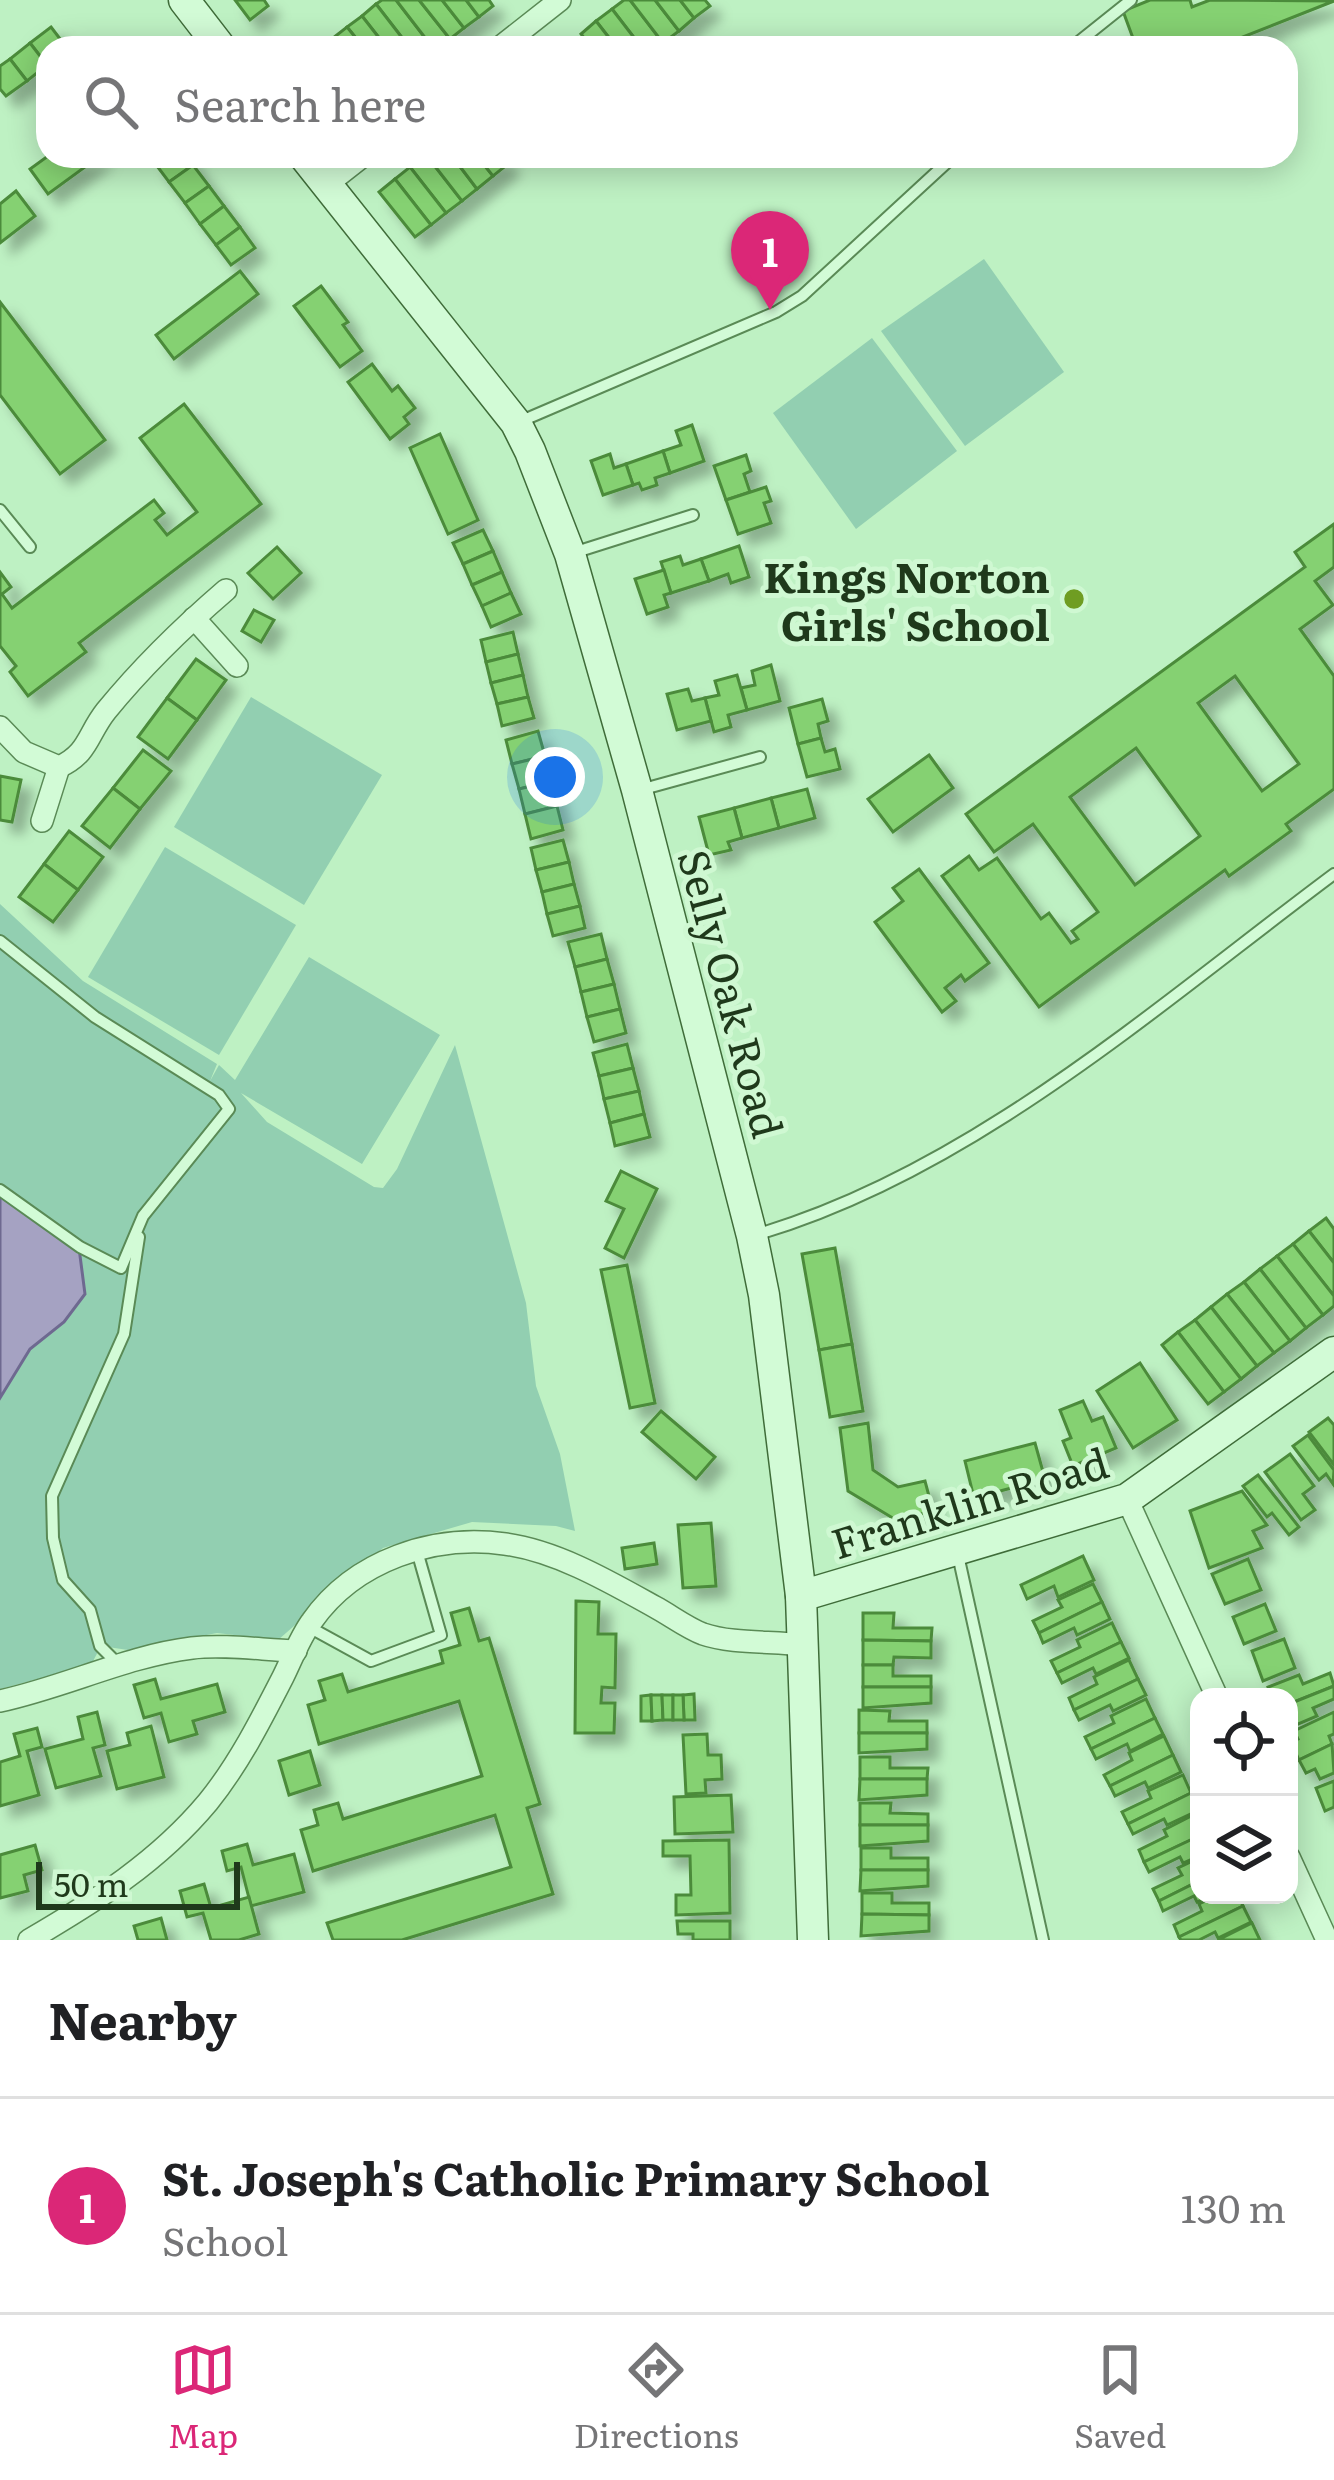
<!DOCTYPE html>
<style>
:root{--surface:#fff;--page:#f2f2f2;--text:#202124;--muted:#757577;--line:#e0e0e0;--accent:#db2777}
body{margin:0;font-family:Literata,serif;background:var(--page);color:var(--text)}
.controls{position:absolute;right:36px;bottom:36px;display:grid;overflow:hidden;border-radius:24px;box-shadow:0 6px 30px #0003}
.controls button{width:108px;height:108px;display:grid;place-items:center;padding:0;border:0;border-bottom:3px solid var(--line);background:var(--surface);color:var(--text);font:60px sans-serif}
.scale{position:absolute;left:36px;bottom:30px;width:204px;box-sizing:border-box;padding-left:12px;border:6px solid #1f391b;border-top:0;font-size:33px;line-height:42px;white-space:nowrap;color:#1f391b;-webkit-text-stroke:9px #cff8d2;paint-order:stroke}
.you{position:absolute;left:555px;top:777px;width:42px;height:42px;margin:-30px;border:9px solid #fff;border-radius:50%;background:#1a73e8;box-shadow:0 0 0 18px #1a73e833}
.badge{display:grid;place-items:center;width:78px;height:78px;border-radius:50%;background:var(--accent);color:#fff;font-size:39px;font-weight:700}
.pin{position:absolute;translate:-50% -99px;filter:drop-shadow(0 3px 6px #0008)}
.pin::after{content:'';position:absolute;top:63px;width:42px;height:36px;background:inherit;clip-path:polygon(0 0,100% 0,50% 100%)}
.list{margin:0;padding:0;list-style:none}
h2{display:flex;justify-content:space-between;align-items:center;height:156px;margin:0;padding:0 48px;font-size:51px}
h2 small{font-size:39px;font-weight:400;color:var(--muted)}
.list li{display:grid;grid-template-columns:78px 1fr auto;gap:36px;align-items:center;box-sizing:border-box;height:216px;padding:0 48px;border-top:3px solid var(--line)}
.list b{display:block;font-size:45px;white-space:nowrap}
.list p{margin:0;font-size:39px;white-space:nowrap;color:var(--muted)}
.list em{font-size:39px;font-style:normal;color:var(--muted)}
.icon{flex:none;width:66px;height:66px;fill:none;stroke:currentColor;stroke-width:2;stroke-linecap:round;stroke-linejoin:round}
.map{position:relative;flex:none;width:1334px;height:1940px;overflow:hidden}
.search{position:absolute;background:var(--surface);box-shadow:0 6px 30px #0003;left:36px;right:36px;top:36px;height:132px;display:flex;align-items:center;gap:30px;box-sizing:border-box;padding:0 42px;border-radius:36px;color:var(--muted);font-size:45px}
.sheet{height:372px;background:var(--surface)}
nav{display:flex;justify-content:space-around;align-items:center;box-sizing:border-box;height:168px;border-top:3px solid var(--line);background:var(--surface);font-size:33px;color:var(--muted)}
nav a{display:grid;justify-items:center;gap:6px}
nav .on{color:var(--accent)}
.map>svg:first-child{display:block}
.green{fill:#92cfb1}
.water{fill:#a5a2c2;stroke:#6e6990;stroke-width:3}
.building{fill:#85d172;stroke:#4c8b3a;stroke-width:3;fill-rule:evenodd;filter:url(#shadow)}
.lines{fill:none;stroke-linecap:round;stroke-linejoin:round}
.lane-casing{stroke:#5a8a56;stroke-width:14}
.street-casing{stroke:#5a8a56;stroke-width:24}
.secondary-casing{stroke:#3f6c39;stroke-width:33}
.lane{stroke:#d2fbd6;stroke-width:10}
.street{stroke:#d2fbd6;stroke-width:21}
.secondary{stroke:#d2fbd6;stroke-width:30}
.poi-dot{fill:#6f9d22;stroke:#cff8d2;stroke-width:4.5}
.labels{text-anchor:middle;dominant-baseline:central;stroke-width:10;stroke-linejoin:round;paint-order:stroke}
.poi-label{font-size:42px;font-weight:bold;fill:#1f391b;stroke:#cff8d2;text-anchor:end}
.street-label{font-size:42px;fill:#1f391b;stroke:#cff8d2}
</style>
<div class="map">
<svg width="1334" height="1940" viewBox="0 0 1334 1940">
<defs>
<filter id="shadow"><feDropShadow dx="11" dy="11" stdDeviation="6" flood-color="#0004"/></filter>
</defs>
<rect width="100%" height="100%" fill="#bef1c3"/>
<g class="green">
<polygon points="984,259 1064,372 965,446 881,331"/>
<polygon points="872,338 957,451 856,529 773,413"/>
<polygon points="251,697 382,775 304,905 174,827"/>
<polygon points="165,847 296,925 219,1055 88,977"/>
<polygon points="0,904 83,981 217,1064 210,1081 219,1065 235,1080 309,957 440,1035 362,1164 241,1093 267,1122 374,1187 383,1188 397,1169 455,1045 526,1303 536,1386 560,1454 575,1531 556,1526 472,1522 383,1548 278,1640 217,1633 128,1650 101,1646 91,1665 0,1689"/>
</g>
<polygon class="water" points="0,1192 79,1248 85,1294 64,1322 30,1349 0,1398"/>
<g class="building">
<polygon points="235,0 264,0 268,6 250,20"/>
<polygon points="382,0 396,0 433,48 410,48 376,4"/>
<polygon points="396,0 419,0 450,39 433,48"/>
<polygon points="419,0 442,0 464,28 450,39"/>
<polygon points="442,0 466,0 479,17 464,28"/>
<polygon points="466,0 489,0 493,6 479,17"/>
<polygon points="624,0 630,0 663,43 656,48 642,48 612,9"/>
<polygon points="630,0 655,0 679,31 663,43"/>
<polygon points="655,0 680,0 694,18 679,31"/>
<polygon points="680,0 705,0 710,6 694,18"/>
<polygon points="1150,0 1190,0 1192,7 1210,0 1334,1 1215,48 1116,48 1134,41 1123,11"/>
<polygon points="376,4 410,48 387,48 362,16"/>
<polygon points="612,9 642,48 617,48 596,21"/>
<polygon points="362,16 387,48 364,48 347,27"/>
<polygon points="596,21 617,48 592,48 581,34"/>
<polygon points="51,27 67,48 48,48 47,65 30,43"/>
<polygon points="347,27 364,48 341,48 333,38"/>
<polygon points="30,43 47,65 27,81 10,59"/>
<polygon points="10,59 27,81 6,96 0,89 0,66"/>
<polygon points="48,156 100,156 48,194 30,169"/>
<polygon points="162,156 187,156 193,165 169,182 154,162"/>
<polygon points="427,156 462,201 446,213 410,167"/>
<polygon points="427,156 452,156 477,189 462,201"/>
<polygon points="452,156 477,156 493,176 477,189"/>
<polygon points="477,156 502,156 508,164 493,176"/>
<polygon points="193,165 209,186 185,203 169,182"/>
<polygon points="410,167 446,213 431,225 395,179"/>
<polygon points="395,179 431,225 415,237 379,192"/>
<polygon points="209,186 224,206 200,224 185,203"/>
<polygon points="16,191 35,216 0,243 0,204"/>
<polygon points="224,206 240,227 216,245 200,224"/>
<polygon points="240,227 255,248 231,265 216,245"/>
<polygon points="240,271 258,294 174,359 156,335"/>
<polygon points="321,286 348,322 343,325 362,351 340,367 294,306"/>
<polygon points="0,302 105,440 60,474 0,395"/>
<polygon points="372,364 392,391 398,386 415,408 404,417 409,424 390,439 348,382"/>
<polygon points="184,404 261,504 79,643 86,652 28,696 10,672 16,666 0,646 0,572 11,587 2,594 12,608 154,500 164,513 155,520 167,535 197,512 140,438"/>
<polygon points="692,425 704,461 670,473 663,451 681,445 676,431"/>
<polygon points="440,434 478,520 448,534 410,448"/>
<polygon points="663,451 670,473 655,478 657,485 642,490 639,483 633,485 626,464"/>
<polygon points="610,454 614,468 626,464 633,485 603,495 591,461"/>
<polygon points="746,455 751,471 744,474 750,492 726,500 714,466"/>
<polygon points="766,487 771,501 764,503 771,523 738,534 726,500"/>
<path d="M1334,524V567L1315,581L1333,605L1300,629L1334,676V789L1286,824L1291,831L1229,876L1225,870L1039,1007L942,876L969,856L979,870L997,858L1041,919L1049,913L1071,943L1078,939L1072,931L1098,912L1033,824L994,852L966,814L1305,567L1295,552ZM1235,676L1299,764L1262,791L1198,703ZM1136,748L1200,836L1135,885L1070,797Z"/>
<polygon points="483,530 493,551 463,564 453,543"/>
<polygon points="739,546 749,577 731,583 728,574 709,581 701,559"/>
<polygon points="277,547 301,573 273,599 248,573"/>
<polygon points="493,551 502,572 472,585 463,564"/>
<polygon points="680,556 683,565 701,559 709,581 671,593 661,562"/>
<polygon points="664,570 671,593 664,595 668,607 647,614 635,579"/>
<polygon points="502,572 511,593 482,606 472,585"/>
<polygon points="511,593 521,614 491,627 482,606"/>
<polygon points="254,610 274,620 261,642 242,631"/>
<polygon points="513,632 518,654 486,662 481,640"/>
<polygon points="518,654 523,675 491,683 486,662"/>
<polygon points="196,659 226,680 197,720 167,698"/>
<polygon points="771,665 780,701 747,710 741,688 755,685 752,671"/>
<polygon points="523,675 528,697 497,704 491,683"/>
<polygon points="737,675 747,710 728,715 731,727 714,732 705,698 719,695 715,681"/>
<polygon points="688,689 692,701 705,698 711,721 677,730 667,694"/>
<polygon points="528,697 534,718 502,726 497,704"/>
<polygon points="167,698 197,720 168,759 138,737"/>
<polygon points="822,699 828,721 818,724 821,738 798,744 789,708"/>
<polygon points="538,731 545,756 512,764 506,740"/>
<polygon points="821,738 825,752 835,749 840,769 807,777 798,744"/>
<polygon points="143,750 171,771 140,809 113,788"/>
<polygon points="929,755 953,788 893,832 868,799"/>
<polygon points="545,756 551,781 519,789 512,764"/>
<polygon points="0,776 21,780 12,822 0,820"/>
<polygon points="551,781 557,806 525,814 519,789"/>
<polygon points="113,788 140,809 110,848 82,826"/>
<polygon points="807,789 815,818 779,828 771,798"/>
<polygon points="771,798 779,828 742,838 734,808"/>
<polygon points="557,806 563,830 531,839 525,814"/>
<polygon points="734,808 742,838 728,842 731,850 709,855 699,817"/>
<polygon points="69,831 103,857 78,890 44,864"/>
<polygon points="563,840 569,862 536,870 531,848"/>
<polygon points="569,862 574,884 542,892 536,870"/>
<polygon points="44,864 78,890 53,922 19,897"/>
<polygon points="919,869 989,963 965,981 961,975 945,988 956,1001 942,1012 875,922 903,901 893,888"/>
<polygon points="574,884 580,906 547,914 542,892"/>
<polygon points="580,906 585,928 553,936 547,914"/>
<polygon points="601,934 607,959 575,967 568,942"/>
<polygon points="607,959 614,984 581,992 575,967"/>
<polygon points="614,984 620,1009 587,1017 581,992"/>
<polygon points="620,1009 626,1033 594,1042 587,1017"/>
<polygon points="627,1044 633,1068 599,1076 593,1053"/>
<polygon points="633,1068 639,1091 604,1099 599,1076"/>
<polygon points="639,1091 644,1114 610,1123 604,1099"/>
<polygon points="644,1114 650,1137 615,1146 610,1123"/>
<polygon points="621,1171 657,1189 624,1258 605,1248 624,1209 606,1201"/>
<polygon points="1326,1218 1334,1229 1334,1263 1309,1231"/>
<polygon points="1309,1231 1334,1263 1334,1296 1293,1244"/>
<polygon points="1293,1244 1334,1296 1334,1306 1323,1315 1277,1256"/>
<polygon points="835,1248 852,1344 819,1350 802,1254"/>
<polygon points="1277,1256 1323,1315 1306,1328 1260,1269"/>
<polygon points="627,1265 655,1403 630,1408 601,1270"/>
<polygon points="1260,1269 1306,1328 1290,1341 1244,1282"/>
<polygon points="1244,1282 1290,1341 1274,1353 1227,1294"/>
<polygon points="1227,1294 1274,1353 1257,1366 1211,1307"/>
<polygon points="1211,1307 1257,1366 1241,1379 1195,1320"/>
<polygon points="1195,1320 1241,1379 1224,1392 1178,1332"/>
<polygon points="1178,1332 1224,1392 1208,1404 1162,1345"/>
<polygon points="852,1344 863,1411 830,1417 819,1350"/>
<polygon points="1140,1363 1177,1420 1133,1448 1097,1391"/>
<polygon points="1083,1401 1092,1421 1103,1417 1116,1448 1073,1466 1063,1441 1071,1438 1060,1410"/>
<polygon points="661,1411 715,1457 696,1479 642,1432"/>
<polygon points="1328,1418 1334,1425 1334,1465 1309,1432"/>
<polygon points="868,1423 873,1470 898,1487 925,1481 933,1511 896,1520 848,1491 840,1428"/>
<polygon points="1308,1435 1334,1470 1333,1484 1326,1474 1319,1480 1293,1446"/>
<polygon points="1035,1443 1045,1479 974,1498 965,1461"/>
<polygon points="1290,1454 1314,1486 1303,1494 1315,1510 1301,1520 1265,1472"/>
<polygon points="1258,1475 1299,1527 1289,1535 1272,1513 1267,1517 1243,1486"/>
<polygon points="1242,1491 1267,1525 1253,1531 1262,1548 1209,1568 1190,1511"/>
<polygon points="711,1523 716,1586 683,1588 678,1525"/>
<polygon points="654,1543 657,1564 625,1569 622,1548"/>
<polygon points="1083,1556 1094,1580 1058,1597 1054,1586 1027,1599 1021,1585"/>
<polygon points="1248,1559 1261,1590 1225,1604 1212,1574"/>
<polygon points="1093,1584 1102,1602 1039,1633 1033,1621 1062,1607 1058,1600"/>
<polygon points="576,1601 599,1602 598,1634 616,1634 615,1688 602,1687 601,1703 615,1703 614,1733 575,1733"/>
<polygon points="1102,1602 1110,1619 1077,1635 1074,1628 1043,1643 1039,1633"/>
<polygon points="1265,1604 1276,1631 1244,1644 1233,1617"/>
<polygon points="469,1608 479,1641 489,1638 540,1804 527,1808 553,1894 402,1940 333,1940 327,1923 511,1867 495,1815 313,1871 301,1830 318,1825 314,1810 338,1803 343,1819 482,1776 459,1701 319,1744 308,1705 325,1700 319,1681 342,1674 348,1692 443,1663 440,1651 460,1645 451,1613"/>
<polygon points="863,1613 894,1613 893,1628 932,1628 931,1641 863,1640"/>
<polygon points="1112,1623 1121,1642 1057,1673 1051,1661 1080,1647 1077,1640"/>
<polygon points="1284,1639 1295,1668 1263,1681 1252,1651"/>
<polygon points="863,1640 931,1641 931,1658 894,1657 893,1665 863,1665"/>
<polygon points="1121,1642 1129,1658 1096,1674 1093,1668 1062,1683 1057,1673"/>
<polygon points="1129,1660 1138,1679 1074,1710 1069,1698 1097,1684 1094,1677"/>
<polygon points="863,1665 893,1665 893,1676 931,1676 931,1687 863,1687"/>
<polygon points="1330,1673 1334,1686 1289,1704 1289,1697 1272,1697 1268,1687 1299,1675 1303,1684"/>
<polygon points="155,1679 161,1699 217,1684 225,1712 193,1721 197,1734 169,1742 161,1713 144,1718 134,1685"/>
<polygon points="1138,1679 1146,1695 1113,1711 1110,1705 1079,1720 1074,1710"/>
<polygon points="1334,1686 1334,1699 1313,1708 1317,1716 1289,1728 1289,1704"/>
<polygon points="863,1687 931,1687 931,1703 863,1708"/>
<polygon points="694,1694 695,1720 684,1720 683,1695"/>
<polygon points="651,1695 652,1721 641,1721 641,1696"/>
<polygon points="651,1695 662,1695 663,1720 652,1721"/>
<polygon points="662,1695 673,1695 673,1720 663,1720"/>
<polygon points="673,1695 683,1695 684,1720 673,1720"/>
<polygon points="1146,1699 1155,1718 1091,1749 1085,1737 1114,1723 1111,1716"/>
<polygon points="859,1710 890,1711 889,1721 927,1721 927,1733 859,1733"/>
<polygon points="97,1712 105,1745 93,1748 101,1776 56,1788 45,1749 83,1739 78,1717"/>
<polygon points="1334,1712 1334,1734 1329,1736 1332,1744 1299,1760 1291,1742 1298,1739 1294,1731"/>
<polygon points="1155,1718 1163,1734 1130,1751 1127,1744 1096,1759 1091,1749"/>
<polygon points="151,1726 164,1777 117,1789 107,1751 130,1745 127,1733"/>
<polygon points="37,1728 42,1747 27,1751 39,1795 0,1806 0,1762 20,1756 14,1734"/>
<polygon points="859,1733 927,1733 927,1749 859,1753"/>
<polygon points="707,1734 708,1755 721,1755 722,1779 705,1780 706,1793 686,1794 683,1735"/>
<polygon points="1164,1736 1173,1755 1110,1786 1104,1775 1132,1760 1129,1753"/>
<polygon points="1332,1744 1334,1773 1320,1779 1315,1769 1306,1773 1299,1760"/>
<polygon points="310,1751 320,1785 289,1795 279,1761"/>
<polygon points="1173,1755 1181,1772 1148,1788 1145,1782 1115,1796 1110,1786"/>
<polygon points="860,1757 890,1757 890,1768 928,1768 927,1779 860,1779"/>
<polygon points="1183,1775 1191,1793 1128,1824 1122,1812 1151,1798 1148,1791"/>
<polygon points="860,1779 927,1779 927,1795 859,1800"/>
<polygon points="1334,1781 1334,1807 1325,1811 1316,1788"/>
<polygon points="1191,1793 1199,1810 1167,1825 1164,1819 1133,1834 1128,1824"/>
<polygon points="731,1795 733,1832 675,1834 674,1797"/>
<polygon points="860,1803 891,1803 890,1813 928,1814 928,1825 860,1825"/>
<polygon points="1199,1812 1199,1836 1144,1862 1139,1850 1167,1836 1164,1830"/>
<polygon points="860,1825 928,1825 928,1841 860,1846"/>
<polygon points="1199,1836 1199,1856 1183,1863 1180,1857 1149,1872 1144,1862"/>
<polygon points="729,1840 730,1913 676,1915 676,1895 691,1895 690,1856 663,1856 663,1841"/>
<polygon points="247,1844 253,1865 294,1854 304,1892 251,1906 241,1867 227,1871 222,1851"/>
<polygon points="35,1845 42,1870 24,1875 28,1891 0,1898 0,1855"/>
<polygon points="861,1848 891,1848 891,1858 928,1858 928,1870 861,1870"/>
<polygon points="1199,1858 1199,1881 1159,1901 1153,1889 1182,1875 1178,1868"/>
<polygon points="861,1870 928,1870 928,1886 860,1891"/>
<polygon points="1199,1881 1199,1895 1212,1895 1197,1902 1194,1896 1163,1911 1159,1901"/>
<polygon points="204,1884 211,1908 249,1897 259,1934 239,1940 211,1940 203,1913 187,1917 180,1891"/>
<polygon points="862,1893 892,1893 892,1903 929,1903 929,1915 862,1914"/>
<polygon points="1218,1895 1238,1895 1243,1906 1179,1937 1174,1925 1202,1911 1199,1904"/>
<polygon points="1243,1906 1251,1922 1218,1938 1215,1932 1199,1940 1181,1940 1179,1937"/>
<polygon points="862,1914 929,1915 929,1931 861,1936"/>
<polygon points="161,1918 167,1940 138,1940 134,1926"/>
<polygon points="677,1921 730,1921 730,1940 693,1940 693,1934 678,1934"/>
<polygon points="1252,1923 1260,1940 1218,1940"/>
</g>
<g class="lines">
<g class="lane-casing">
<g id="lane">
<polyline points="1071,48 1131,0"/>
<polyline points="519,422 776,312 802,296 954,156"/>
<polyline points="0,510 30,547"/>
<polyline points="573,553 693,515"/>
<polyline points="640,790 760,757"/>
<polyline points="0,941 95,1017 219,1095 229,1109 143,1216 121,1268 80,1247 0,1190"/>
<path d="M755,1235C970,1173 1158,1005 1334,874"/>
<polyline points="958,1555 1043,1940"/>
<polyline points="309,1627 371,1661 441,1635 417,1551"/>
<polyline points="118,1664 100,1646 90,1610 63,1580 53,1538 52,1496 124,1334 139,1237"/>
</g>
</g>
<g class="street-casing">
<g id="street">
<polyline points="499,48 560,0"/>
<polyline points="326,185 363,156"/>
<polyline points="194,618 237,666"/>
<path d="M0,727L24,752L59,767C89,753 87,735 106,711C142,667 183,627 226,590"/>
<polyline points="42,821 59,767"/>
<polyline points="1127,1499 1217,1697"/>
<path d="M0,1701C65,1687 127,1656 192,1648C225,1644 263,1650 296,1651"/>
<polyline points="1289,1857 1327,1940"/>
<path d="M29,1940C96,1901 158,1862 208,1802C238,1765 261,1720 283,1677C292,1659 300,1637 312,1621C355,1560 434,1534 505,1544C557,1551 610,1582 655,1607C670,1615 687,1628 703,1634C732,1644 772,1641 803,1645"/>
</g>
</g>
<g class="secondary-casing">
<g id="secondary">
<polyline points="184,0 221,48"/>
<polyline points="304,156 516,423 530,451 570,554 637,790 752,1236 764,1295 801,1596 813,1940"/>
<polyline points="801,1596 1127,1499 1334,1352"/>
</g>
</g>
<use href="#lane" class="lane"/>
<use href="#street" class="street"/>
<use href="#secondary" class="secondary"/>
</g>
<circle class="poi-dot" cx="1074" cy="599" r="12"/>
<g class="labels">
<g class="poi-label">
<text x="1050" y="575">Kings Norton<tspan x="1050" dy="48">Girls' School</tspan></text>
</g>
<g class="street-label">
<text transform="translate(733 993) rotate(75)">Selly Oak Road</text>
<text transform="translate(969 1501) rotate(-17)">Franklin Road</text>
</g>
</g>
</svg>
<div class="controls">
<button><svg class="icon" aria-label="locate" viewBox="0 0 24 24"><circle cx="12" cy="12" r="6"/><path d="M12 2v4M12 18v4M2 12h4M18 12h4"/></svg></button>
<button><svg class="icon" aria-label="layers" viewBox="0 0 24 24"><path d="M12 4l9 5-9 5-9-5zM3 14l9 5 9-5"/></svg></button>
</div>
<div class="scale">50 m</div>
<div class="you"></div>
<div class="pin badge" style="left:770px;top:310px">1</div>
<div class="search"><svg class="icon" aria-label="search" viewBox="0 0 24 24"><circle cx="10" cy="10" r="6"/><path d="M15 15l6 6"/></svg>Search here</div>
</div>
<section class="sheet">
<h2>Nearby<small></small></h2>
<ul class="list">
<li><span class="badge">1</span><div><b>St. Joseph's Catholic Primary School</b><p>School</p></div><em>130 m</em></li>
</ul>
</section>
<nav>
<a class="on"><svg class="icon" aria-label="map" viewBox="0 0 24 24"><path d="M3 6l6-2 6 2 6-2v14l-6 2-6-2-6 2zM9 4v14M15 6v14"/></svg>Map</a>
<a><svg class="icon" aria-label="directions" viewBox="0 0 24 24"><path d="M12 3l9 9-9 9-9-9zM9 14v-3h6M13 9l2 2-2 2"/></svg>Directions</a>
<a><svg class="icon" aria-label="saved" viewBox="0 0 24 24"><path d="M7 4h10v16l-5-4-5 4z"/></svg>Saved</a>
</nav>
